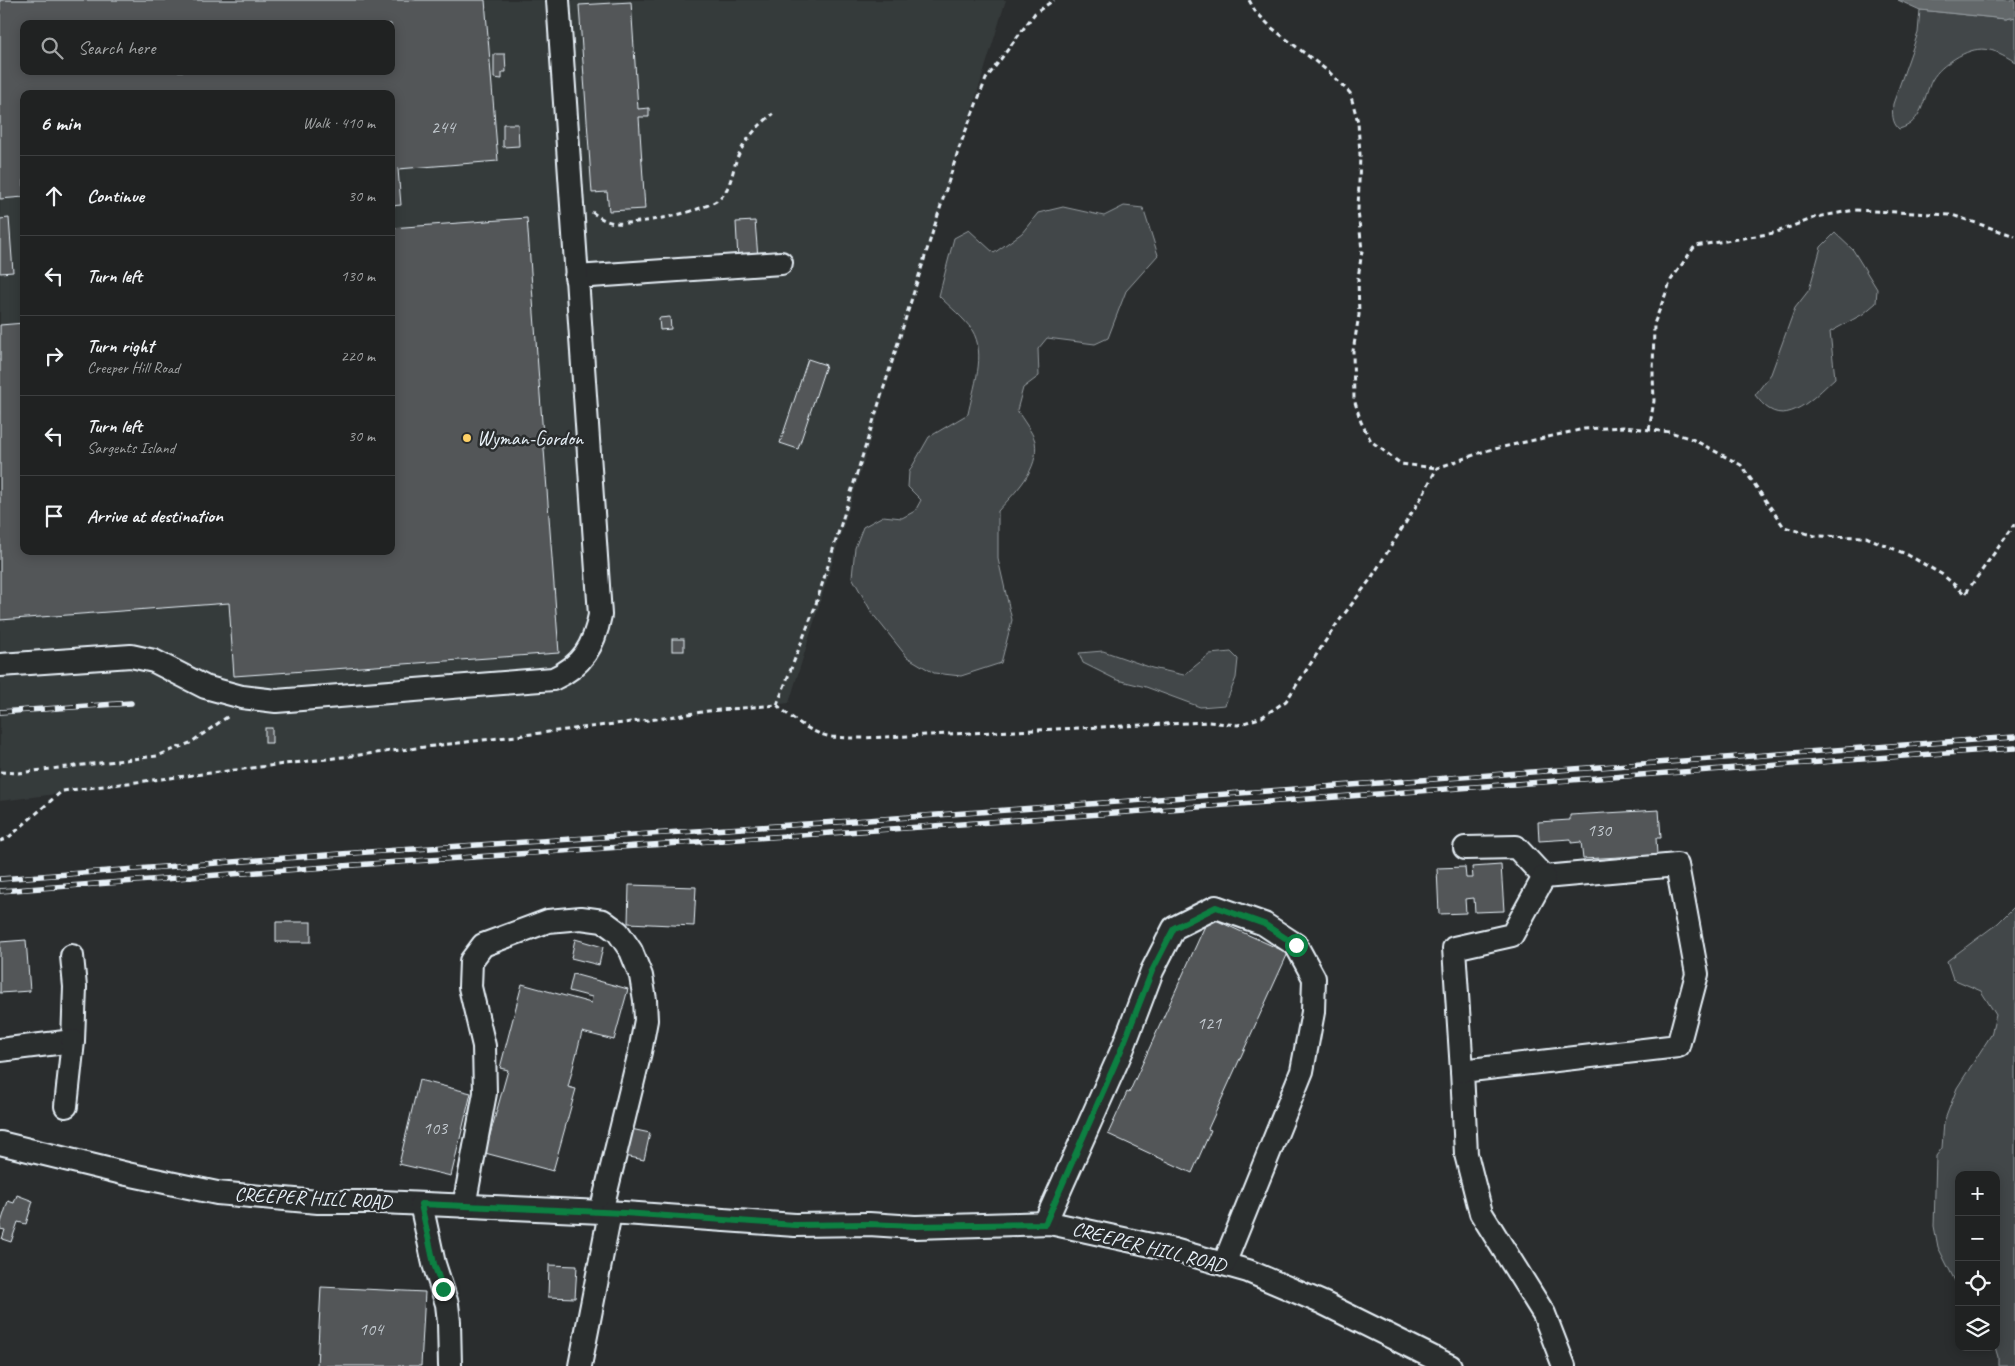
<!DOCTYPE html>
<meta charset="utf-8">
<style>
:root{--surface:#202222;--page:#2d2f2f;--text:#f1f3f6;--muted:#a2a4a5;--line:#3d3f40}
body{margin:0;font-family:Caveat,sans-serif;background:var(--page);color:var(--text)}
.controls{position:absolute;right:15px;bottom:15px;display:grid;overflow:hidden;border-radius:10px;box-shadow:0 2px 12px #0003}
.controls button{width:45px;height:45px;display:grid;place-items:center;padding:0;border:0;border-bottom:1px solid var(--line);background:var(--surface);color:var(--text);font:25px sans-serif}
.stop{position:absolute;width:15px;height:15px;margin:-11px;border:4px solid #0b8043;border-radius:50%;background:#fff}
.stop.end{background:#0b8043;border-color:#fff;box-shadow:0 1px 5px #0008}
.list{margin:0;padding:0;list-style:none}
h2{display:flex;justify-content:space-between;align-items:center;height:65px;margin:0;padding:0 20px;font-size:21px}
h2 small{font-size:16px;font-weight:400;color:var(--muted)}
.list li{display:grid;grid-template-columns:32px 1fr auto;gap:15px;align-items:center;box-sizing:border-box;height:80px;padding:0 20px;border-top:1px solid var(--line)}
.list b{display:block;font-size:19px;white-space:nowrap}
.list p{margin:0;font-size:16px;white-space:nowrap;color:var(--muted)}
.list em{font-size:16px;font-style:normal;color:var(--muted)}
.icon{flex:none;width:28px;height:28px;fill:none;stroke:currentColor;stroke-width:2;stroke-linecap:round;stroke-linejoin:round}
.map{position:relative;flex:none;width:2015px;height:1366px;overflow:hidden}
.search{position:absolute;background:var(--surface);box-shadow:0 2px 12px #0003;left:20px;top:20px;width:375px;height:55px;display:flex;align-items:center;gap:12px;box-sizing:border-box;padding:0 18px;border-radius:10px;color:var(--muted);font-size:19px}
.panel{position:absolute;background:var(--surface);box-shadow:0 2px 12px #0003;left:20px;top:90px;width:375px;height:465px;border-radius:10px}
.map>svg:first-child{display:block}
.built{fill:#363a3b;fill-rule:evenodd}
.green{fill:#424648;stroke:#959ca0}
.water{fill:#63686b;stroke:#989fa3}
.building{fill:#535759;stroke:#e8f1f8;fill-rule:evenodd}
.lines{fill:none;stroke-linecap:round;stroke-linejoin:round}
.minor-casing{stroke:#e8f1f8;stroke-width:26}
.path{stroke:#e8f1f8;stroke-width:3;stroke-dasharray:5 4;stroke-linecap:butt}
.minor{stroke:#2a2d2e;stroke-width:22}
.rail-casing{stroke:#e8f1f8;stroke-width:5.5}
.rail{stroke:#2a2d2e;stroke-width:4;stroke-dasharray:11;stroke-linecap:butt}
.route{stroke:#0b8043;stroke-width:6}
.poi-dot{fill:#ffd166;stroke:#2a2d2e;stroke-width:2}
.labels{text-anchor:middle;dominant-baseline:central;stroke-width:5;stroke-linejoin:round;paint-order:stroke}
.number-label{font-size:18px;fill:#c3cad0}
.poi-label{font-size:20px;fill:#e8f1f8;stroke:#2a2d2e;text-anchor:start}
.street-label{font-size:20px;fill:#e8f1f8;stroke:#2a2d2e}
</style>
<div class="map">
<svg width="2015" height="1366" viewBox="0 0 2015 1366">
<rect width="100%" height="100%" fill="#2a2d2e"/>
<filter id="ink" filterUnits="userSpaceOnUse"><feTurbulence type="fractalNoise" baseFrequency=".02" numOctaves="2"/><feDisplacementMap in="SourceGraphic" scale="10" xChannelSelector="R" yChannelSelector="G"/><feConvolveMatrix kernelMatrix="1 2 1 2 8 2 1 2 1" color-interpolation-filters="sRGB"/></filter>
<g filter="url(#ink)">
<path class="built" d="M0,0H1006L789,703L0,801ZM24,24H391V71H24ZM24,94H391V551H24Z"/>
<g class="green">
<path d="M1920,10L2005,19L2015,17V62C1992,47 1978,44 1954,59C1945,65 1938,70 1932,80C1923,98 1923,123 1899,129C1892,123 1892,113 1893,104L1918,33Z"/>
<path d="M1124,206L1143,208L1158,255L1126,291L1108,338L1095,344L1047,338L1038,349L1039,376L1023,388L1017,410C1022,419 1032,431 1035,441C1040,470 1015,492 998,511V559L1012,620L1001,663L961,676L934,673L907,657L872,613L852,577L855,548L863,527L883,516L902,518L915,511L921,500L908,487L909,472L929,437L968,414C973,389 987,354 972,330C964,318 950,307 939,296L954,238L969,230L994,253L1022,233L1038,213L1063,207L1104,216Z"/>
<path d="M1835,233L1853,250L1877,289L1876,303L1863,314L1830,332L1835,378C1819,392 1792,424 1769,409C1764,406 1759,400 1755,395L1771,374L1795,308L1809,290L1821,247Z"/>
<polygon points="1103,651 1152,668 1184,675 1210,654 1231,652 1238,659 1236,678 1225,705 1200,707 1146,687 1117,680 1083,663 1079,653"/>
<polygon points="2015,906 2015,1366 1998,1366 1998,1357 1995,1347 1996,1347 1996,1175 1959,1175 1959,1289 1938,1247 1934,1226 1936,1156 1942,1148 1944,1122 1957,1088 1991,1035 1996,1015 1981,991 1953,979 1947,961 1998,923"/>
</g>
<polygon class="water" points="1898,0 2015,0 2015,17 2005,19 1920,10"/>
<g class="building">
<path d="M0,0H485L498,161L398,169L401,205L391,206V94H24V197L0,199ZM24,24H391V71H24Z"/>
<polygon points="631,2 638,109 649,108 649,117 639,117 645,209 609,211 607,192 592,193 579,5"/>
<polygon points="494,54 505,54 506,72 502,72 502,79 494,78"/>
<polygon points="503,124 518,124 519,146 503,147"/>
<polygon points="9,218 13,272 0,273 0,219"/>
<polygon points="527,218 559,653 234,676 229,603 0,620 0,325 24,323 24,551 391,551 391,228"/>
<polygon points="755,221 758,258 738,259 736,222"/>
<polygon points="670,317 671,329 660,330 659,318"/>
<polygon points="808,359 826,365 798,449 780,443"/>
<rect x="672" y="639" width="12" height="12"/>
<rect x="265" y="728" width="7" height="15"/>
<polygon points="1659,810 1661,838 1656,838 1657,855 1583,859 1581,842 1571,843 1571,839 1539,841 1538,822 1570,820 1570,815"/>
<polygon points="1501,865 1504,911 1475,912 1474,898 1465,899 1466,913 1439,914 1437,868 1465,867 1466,878 1473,878 1472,867"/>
<polygon points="629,885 696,887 694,926 628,923"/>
<polygon points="1209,917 1288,953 1208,1129 1211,1130 1192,1173 1108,1134 1127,1092 1129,1093"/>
<rect x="276" y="922" width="35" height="20"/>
<polygon points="575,939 603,947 599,965 571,958"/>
<polygon points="26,940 30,991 0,993 0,942"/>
<polygon points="573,974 628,989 614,1040 582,1032 568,1087 576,1089 553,1171 485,1153 508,1070 500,1068 522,984 591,1003 592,997 569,991"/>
<polygon points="419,1080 471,1093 451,1176 399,1164"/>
<polygon points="631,1129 650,1133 644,1160 625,1156"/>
<polygon points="17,1195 33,1201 26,1224 18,1222 11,1242 2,1239 5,1230 0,1229 0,1226 8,1201 14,1203"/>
<polygon points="549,1265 577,1266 575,1298 548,1297"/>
<polygon points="321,1287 425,1292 421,1366 317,1366"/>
</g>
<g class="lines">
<g class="minor-casing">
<g id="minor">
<polyline points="576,277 781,263"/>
<path d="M0,665L131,656L154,661L205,687L242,697L276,701L553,679C582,666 594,646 600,615L558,0"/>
<polyline points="1465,848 1516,847 1544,877 1677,865 1697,974 1678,1046 1462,1071 1466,1154 1481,1213 1544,1314 1564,1366"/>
<polyline points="0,1050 73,1041 75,987 72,956"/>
<polyline points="1462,1071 1454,948 1512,935 1544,877"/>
<polyline points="66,1106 73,1041"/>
<polyline points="0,1143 127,1174 217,1193 318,1202 381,1202 624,1213 795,1225 869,1224 915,1227 1050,1223 1174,1250 1248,1271 1323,1303 1450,1366"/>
<polyline points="421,1204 434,1264 447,1304 449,1322 450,1366"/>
<polyline points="464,1206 485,1093 484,1046 470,987 471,961 483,945 548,921 581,918 603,921 618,932 631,951 641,976 645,1000 646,1020 640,1052 601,1212"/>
<polyline points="1045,1223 1123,1048 1152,971 1174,928 1216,907 1264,924 1296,945 1314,978 1313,1012 1302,1071 1224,1264"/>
<polyline points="580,1366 610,1213"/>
</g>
</g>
<g class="path">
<polyline points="1249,0 1255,11 1272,28 1329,72 1350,93 1358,122 1360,155 1358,210 1362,251 1358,278 1359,315 1353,351 1354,399 1361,422 1371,441 1401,464 1437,468"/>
<path d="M592,212C600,218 606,222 616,223C637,225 703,212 719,199C730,190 732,174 736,161C743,142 757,126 773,114"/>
<polyline points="1649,430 1654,401 1653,375 1654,324 1671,280 1695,246 1774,233 1817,217 1855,210 1952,215 2015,236"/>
<polyline points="777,705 815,607 959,148 986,79 1035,13 1054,0"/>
<polyline points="0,772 18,773 157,756 190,743 230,715"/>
<path d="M0,841L8,838L62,791L656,719L708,711L777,705C791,718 812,734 832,737C842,738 853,738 864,738L1208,722L1238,725L1262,717L1286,701L1336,625L1370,580L1421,498L1437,468L1485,451L1584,429L1624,427L1670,432L1692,439L1741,465L1784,527L1815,536L1866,537L1908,555L1943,575L1965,594L2015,524"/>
</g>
<use href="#minor" class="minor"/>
<g class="rail-casing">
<g id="rail">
<polyline points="0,712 131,703"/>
<polyline points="0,879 368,852 868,820 2015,737"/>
<polyline points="0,891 369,864 906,828 2015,748"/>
</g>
</g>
<use href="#rail" class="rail"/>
</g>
</g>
<g class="lines" filter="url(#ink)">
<polyline class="route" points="443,1289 434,1264 421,1204 624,1213 795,1225 869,1224 915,1226 1045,1224 1122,1048 1152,971 1174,928 1216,907 1264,924 1296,945"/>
</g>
<circle class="poi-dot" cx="467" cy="438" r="5"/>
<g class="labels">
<g class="number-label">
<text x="443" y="127">244</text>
<text x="1599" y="830">130</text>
<text x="1209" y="1023">121</text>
<text x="435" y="1128">103</text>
<text x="371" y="1329">104</text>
</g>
<g class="poi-label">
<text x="477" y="438">Wyman-Gordon</text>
</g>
<g class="street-label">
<text transform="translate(313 1198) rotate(3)">CREEPER HILL ROAD</text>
<text transform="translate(1149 1247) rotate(14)">CREEPER HILL ROAD</text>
</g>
</g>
</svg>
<div class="controls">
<button>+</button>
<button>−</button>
<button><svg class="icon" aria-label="locate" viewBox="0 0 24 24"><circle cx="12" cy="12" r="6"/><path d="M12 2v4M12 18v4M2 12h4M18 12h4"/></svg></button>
<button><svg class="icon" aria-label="layers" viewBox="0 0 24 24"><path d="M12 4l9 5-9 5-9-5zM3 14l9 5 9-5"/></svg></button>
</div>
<div class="stop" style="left:1296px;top:945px"></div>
<div class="stop end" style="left:443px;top:1289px"></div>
<div class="search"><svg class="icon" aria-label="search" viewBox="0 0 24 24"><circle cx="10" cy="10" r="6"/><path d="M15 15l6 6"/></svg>Search here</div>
<section class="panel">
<h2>6 min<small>Walk · 410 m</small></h2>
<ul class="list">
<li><svg class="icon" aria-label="ahead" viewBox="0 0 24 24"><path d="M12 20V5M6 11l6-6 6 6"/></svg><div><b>Continue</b></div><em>30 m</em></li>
<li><svg class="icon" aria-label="left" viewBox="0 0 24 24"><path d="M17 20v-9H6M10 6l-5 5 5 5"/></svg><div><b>Turn left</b></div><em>130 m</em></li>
<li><svg class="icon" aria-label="right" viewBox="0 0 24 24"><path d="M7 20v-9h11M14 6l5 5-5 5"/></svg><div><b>Turn right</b><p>Creeper Hill Road</p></div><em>220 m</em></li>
<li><svg class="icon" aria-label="left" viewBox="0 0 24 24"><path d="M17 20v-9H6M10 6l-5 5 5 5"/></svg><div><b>Turn left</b><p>Sargents Island</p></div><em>30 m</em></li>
<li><svg class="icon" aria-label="arrive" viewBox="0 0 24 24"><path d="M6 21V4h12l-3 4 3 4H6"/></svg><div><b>Arrive at destination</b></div></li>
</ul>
</section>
</div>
